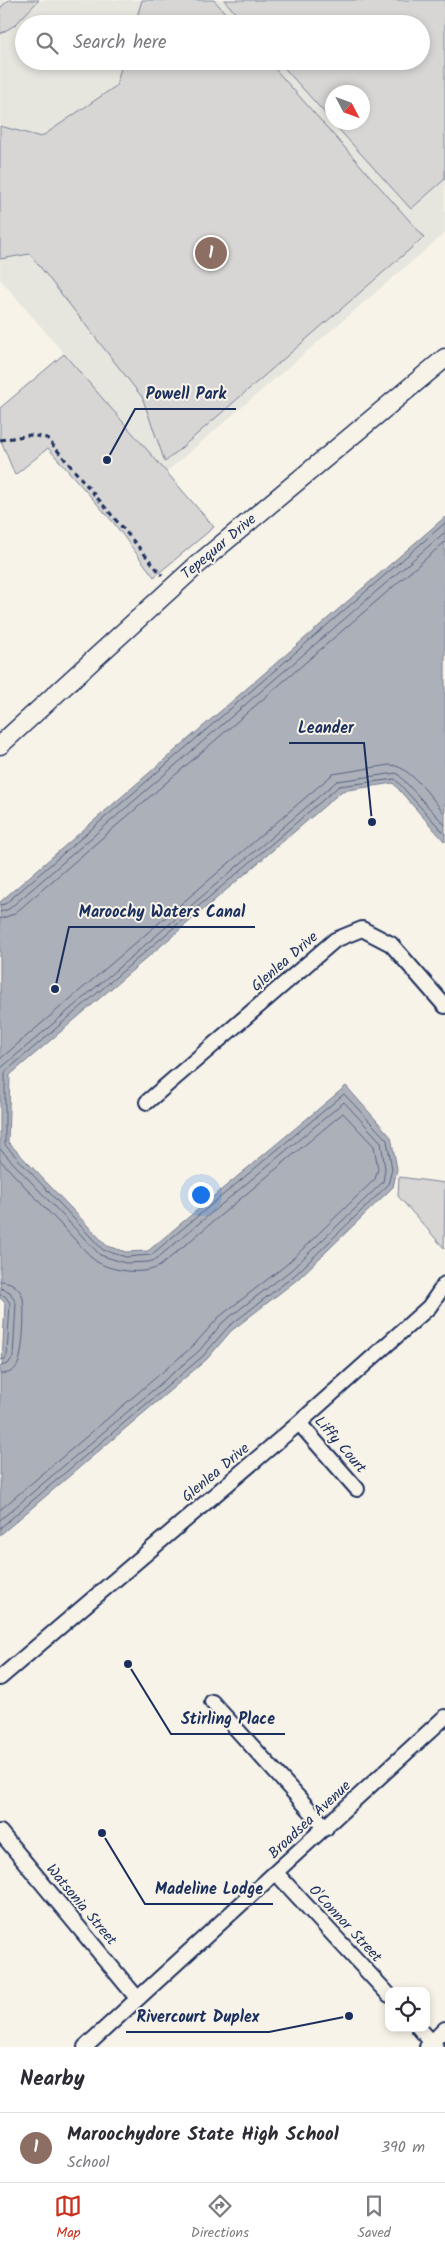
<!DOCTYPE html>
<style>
:root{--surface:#fff;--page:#f7f7f7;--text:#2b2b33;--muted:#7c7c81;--line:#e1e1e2;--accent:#c8321e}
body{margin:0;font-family:Kalam,sans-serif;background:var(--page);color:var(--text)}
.controls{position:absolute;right:15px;bottom:15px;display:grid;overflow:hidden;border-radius:10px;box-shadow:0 2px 8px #0003}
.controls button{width:45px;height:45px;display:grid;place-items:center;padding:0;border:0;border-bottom:1px solid var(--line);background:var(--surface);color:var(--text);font:25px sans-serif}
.compass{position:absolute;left:325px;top:85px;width:45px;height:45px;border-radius:50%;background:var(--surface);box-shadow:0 2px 8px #0003;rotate:131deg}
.you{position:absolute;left:200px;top:1194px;width:18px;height:18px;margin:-12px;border:4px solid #fff;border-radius:50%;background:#1a73e8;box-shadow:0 0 0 8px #1a73e833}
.badge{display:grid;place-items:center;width:32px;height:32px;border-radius:50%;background:var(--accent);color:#fff;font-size:16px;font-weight:700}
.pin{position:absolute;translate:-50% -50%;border:2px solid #fff;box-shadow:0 1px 5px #0006}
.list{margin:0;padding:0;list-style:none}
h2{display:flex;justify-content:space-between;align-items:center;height:65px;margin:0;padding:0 20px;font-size:21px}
h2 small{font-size:16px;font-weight:400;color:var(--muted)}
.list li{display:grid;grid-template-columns:32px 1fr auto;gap:15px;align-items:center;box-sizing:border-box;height:70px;padding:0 20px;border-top:1px solid var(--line)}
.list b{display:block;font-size:19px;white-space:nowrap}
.list p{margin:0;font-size:16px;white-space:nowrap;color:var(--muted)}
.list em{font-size:16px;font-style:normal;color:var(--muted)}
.icon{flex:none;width:28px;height:28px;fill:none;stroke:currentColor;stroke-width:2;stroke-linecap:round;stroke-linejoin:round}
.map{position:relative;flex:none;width:445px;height:2047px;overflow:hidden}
.search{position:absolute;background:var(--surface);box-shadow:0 2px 8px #0003;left:15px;right:15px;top:15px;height:55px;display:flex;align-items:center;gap:12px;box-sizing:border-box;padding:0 18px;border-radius:28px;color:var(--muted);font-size:19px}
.sheet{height:135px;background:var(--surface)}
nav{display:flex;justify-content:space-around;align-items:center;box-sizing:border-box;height:70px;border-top:1px solid var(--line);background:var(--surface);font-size:14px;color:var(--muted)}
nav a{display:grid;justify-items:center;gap:2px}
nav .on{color:var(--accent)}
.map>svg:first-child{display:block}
.built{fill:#e6e5de;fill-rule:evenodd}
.green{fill:#d7d6d4;stroke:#798299}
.water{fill:#acb0b9;stroke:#727c95}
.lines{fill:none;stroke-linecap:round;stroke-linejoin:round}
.shore{stroke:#556382;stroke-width:1}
.minor-casing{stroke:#1b2f5e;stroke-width:18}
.tertiary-casing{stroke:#1b2f5e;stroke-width:21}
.path{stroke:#1b2f5e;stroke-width:3;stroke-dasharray:5 4;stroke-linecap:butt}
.minor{stroke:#f7f3e8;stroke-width:14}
.tertiary{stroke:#f7f3e8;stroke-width:18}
.labels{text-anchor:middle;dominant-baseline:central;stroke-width:4;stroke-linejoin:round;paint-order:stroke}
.street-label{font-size:15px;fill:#1b2f5e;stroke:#f7f3e8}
.leader{fill:none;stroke:#1b2f5e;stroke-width:2}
.callout-dot{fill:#1b2f5e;stroke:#f7f3e8;stroke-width:2}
.callout-label{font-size:16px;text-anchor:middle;font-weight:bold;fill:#1b2f5e;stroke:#f7f3e8;stroke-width:4;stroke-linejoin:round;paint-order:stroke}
</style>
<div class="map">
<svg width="445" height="2047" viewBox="0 0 445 2047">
<rect width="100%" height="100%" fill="#f7f3e8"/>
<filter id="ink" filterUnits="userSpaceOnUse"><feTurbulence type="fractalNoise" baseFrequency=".02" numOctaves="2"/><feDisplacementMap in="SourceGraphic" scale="10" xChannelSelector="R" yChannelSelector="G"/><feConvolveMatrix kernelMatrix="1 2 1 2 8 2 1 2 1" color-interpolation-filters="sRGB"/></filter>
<g filter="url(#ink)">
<path class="built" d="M0,0H445V233L166,472L0,279ZM24,24H421V61H24ZM332,92H362V122H332Z"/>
<g class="green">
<polygon points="9,0 39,0 15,25 0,34 0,8"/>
<polygon points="142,0 214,0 235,24 135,24"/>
<polygon points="224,0 445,0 445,179 411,209 333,123 362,122 362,92 332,92 332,121 278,61 421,61 421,24 245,24"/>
<polygon points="123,61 268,61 424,237 165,462 142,397 30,254 0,259 0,126 41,137 116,86"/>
<polygon points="64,354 214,527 154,577 113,522 48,448 15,475 0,438 0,408"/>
<polygon points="399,1177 445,1183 444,1248 398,1196"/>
</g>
<polygon class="water" points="445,517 445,842 393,783 342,791 10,1075 8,1142 107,1246 126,1252 148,1251 346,1086 391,1137 397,1169 393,1187 298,1279 231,1331 207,1359 0,1535 0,1366 2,1364 5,1303 0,1298 0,902"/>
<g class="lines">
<g class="shore">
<polyline points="0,905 5,904 445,523"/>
<polyline points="0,912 9,909 445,532"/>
<polyline points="0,919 14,914 445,542"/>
<path d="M0,1059L333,774L389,765C409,764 432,799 445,814"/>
<polyline points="0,1069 337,781 397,773 445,825"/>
<polyline points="0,1149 100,1255 125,1263 149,1262 155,1260 344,1102 381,1142 385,1169 383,1182 291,1270 223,1322 199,1351 0,1520"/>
<path d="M0,1160L94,1260C109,1271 143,1276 160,1266L343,1113L374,1146L378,1169L375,1179L286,1265L219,1317L193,1346L0,1510"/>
<path d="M0,1281C10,1281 18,1286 22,1295C26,1305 23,1358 17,1366C13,1372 7,1374 0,1374"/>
<polyline points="0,1288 10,1292 16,1303 13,1357 8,1364 0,1366"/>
<polyline points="0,1295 5,1296 10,1303 7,1355 5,1359 0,1360"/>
<polyline points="0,1528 203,1356 228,1327 295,1275 388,1185 392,1169 387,1140 344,1094 151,1255 126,1257 103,1250 5,1145 5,1072 339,786 395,779 445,834"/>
</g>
<g class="minor-casing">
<g id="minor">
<polyline points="147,1102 335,940 362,929 391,944 445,1006"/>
<polyline points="299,1423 357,1489"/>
<polyline points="0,1678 299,1423 429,1307 445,1284"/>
<polyline points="212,1702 326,1828"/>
<polyline points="0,1832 137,1998"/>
<polyline points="277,1874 389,1995"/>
<polyline points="419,2028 436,2047"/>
<polyline points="85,2047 445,1717"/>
<polyline points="427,2047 445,2029"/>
</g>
</g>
<g class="tertiary-casing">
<polyline id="tertiary" points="0,745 197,565 445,358"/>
</g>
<polyline class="path" points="0,440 30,435 47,438 162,575"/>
<use href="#minor" class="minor"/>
<use href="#tertiary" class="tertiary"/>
</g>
</g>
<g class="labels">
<g class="street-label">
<text transform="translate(219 547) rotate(-40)">Tepequar Drive</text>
<text transform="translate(285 962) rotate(-41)">Glenlea Drive</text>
<text transform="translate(340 1445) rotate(49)">Liffy Court</text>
<text transform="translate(216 1473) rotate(-40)">Glenlea Drive</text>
<text transform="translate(310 1820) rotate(-43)">Broadsea Avenue</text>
<text transform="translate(81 1905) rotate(50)">Watsonia Street</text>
<text transform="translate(345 1924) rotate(47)">O'Connor Street</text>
</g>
</g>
<path class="leader" d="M107 460L135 409H236M372 822L364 743H289M55 989L69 927H255M128 1664L171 1734H285M102 1833L145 1904H273M349 2016L269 2032H126"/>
<g class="callout-dot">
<circle cx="107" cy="460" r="5"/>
<circle cx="372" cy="822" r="5"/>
<circle cx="55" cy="989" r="5"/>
<circle cx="128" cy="1664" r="5"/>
<circle cx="102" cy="1833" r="5"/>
<circle cx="349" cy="2016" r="5"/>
</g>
<g class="callout-label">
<text x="186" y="399">Powell Park</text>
<text x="326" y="733">Leander</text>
<text x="162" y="917">Maroochy Waters Canal</text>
<text x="228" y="1724">Stirling Place</text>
<text x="209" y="1894">Madeline Lodge</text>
<text x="198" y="2022">Rivercourt Duplex</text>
</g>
</svg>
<div class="controls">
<button><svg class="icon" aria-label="locate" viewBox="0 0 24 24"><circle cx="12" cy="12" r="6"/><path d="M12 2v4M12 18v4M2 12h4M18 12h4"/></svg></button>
</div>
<svg class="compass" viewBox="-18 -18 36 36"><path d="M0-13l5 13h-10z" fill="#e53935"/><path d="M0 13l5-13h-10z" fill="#7c7c81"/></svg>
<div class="you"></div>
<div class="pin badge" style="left:211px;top:253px;background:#8d6e63">1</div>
<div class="search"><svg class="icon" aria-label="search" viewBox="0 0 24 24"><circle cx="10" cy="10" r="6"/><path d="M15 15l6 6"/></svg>Search here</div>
</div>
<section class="sheet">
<h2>Nearby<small></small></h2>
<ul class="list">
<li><span class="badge" style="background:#8d6e63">1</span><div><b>Maroochydore State High School</b><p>School</p></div><em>390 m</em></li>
</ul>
</section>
<nav>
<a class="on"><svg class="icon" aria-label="map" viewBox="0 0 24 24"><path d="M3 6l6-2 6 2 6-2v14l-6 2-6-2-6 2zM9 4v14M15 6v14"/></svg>Map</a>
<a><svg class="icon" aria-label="directions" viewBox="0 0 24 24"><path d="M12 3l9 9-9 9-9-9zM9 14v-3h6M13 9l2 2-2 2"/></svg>Directions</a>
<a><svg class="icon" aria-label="saved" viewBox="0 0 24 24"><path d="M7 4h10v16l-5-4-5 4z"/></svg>Saved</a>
</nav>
